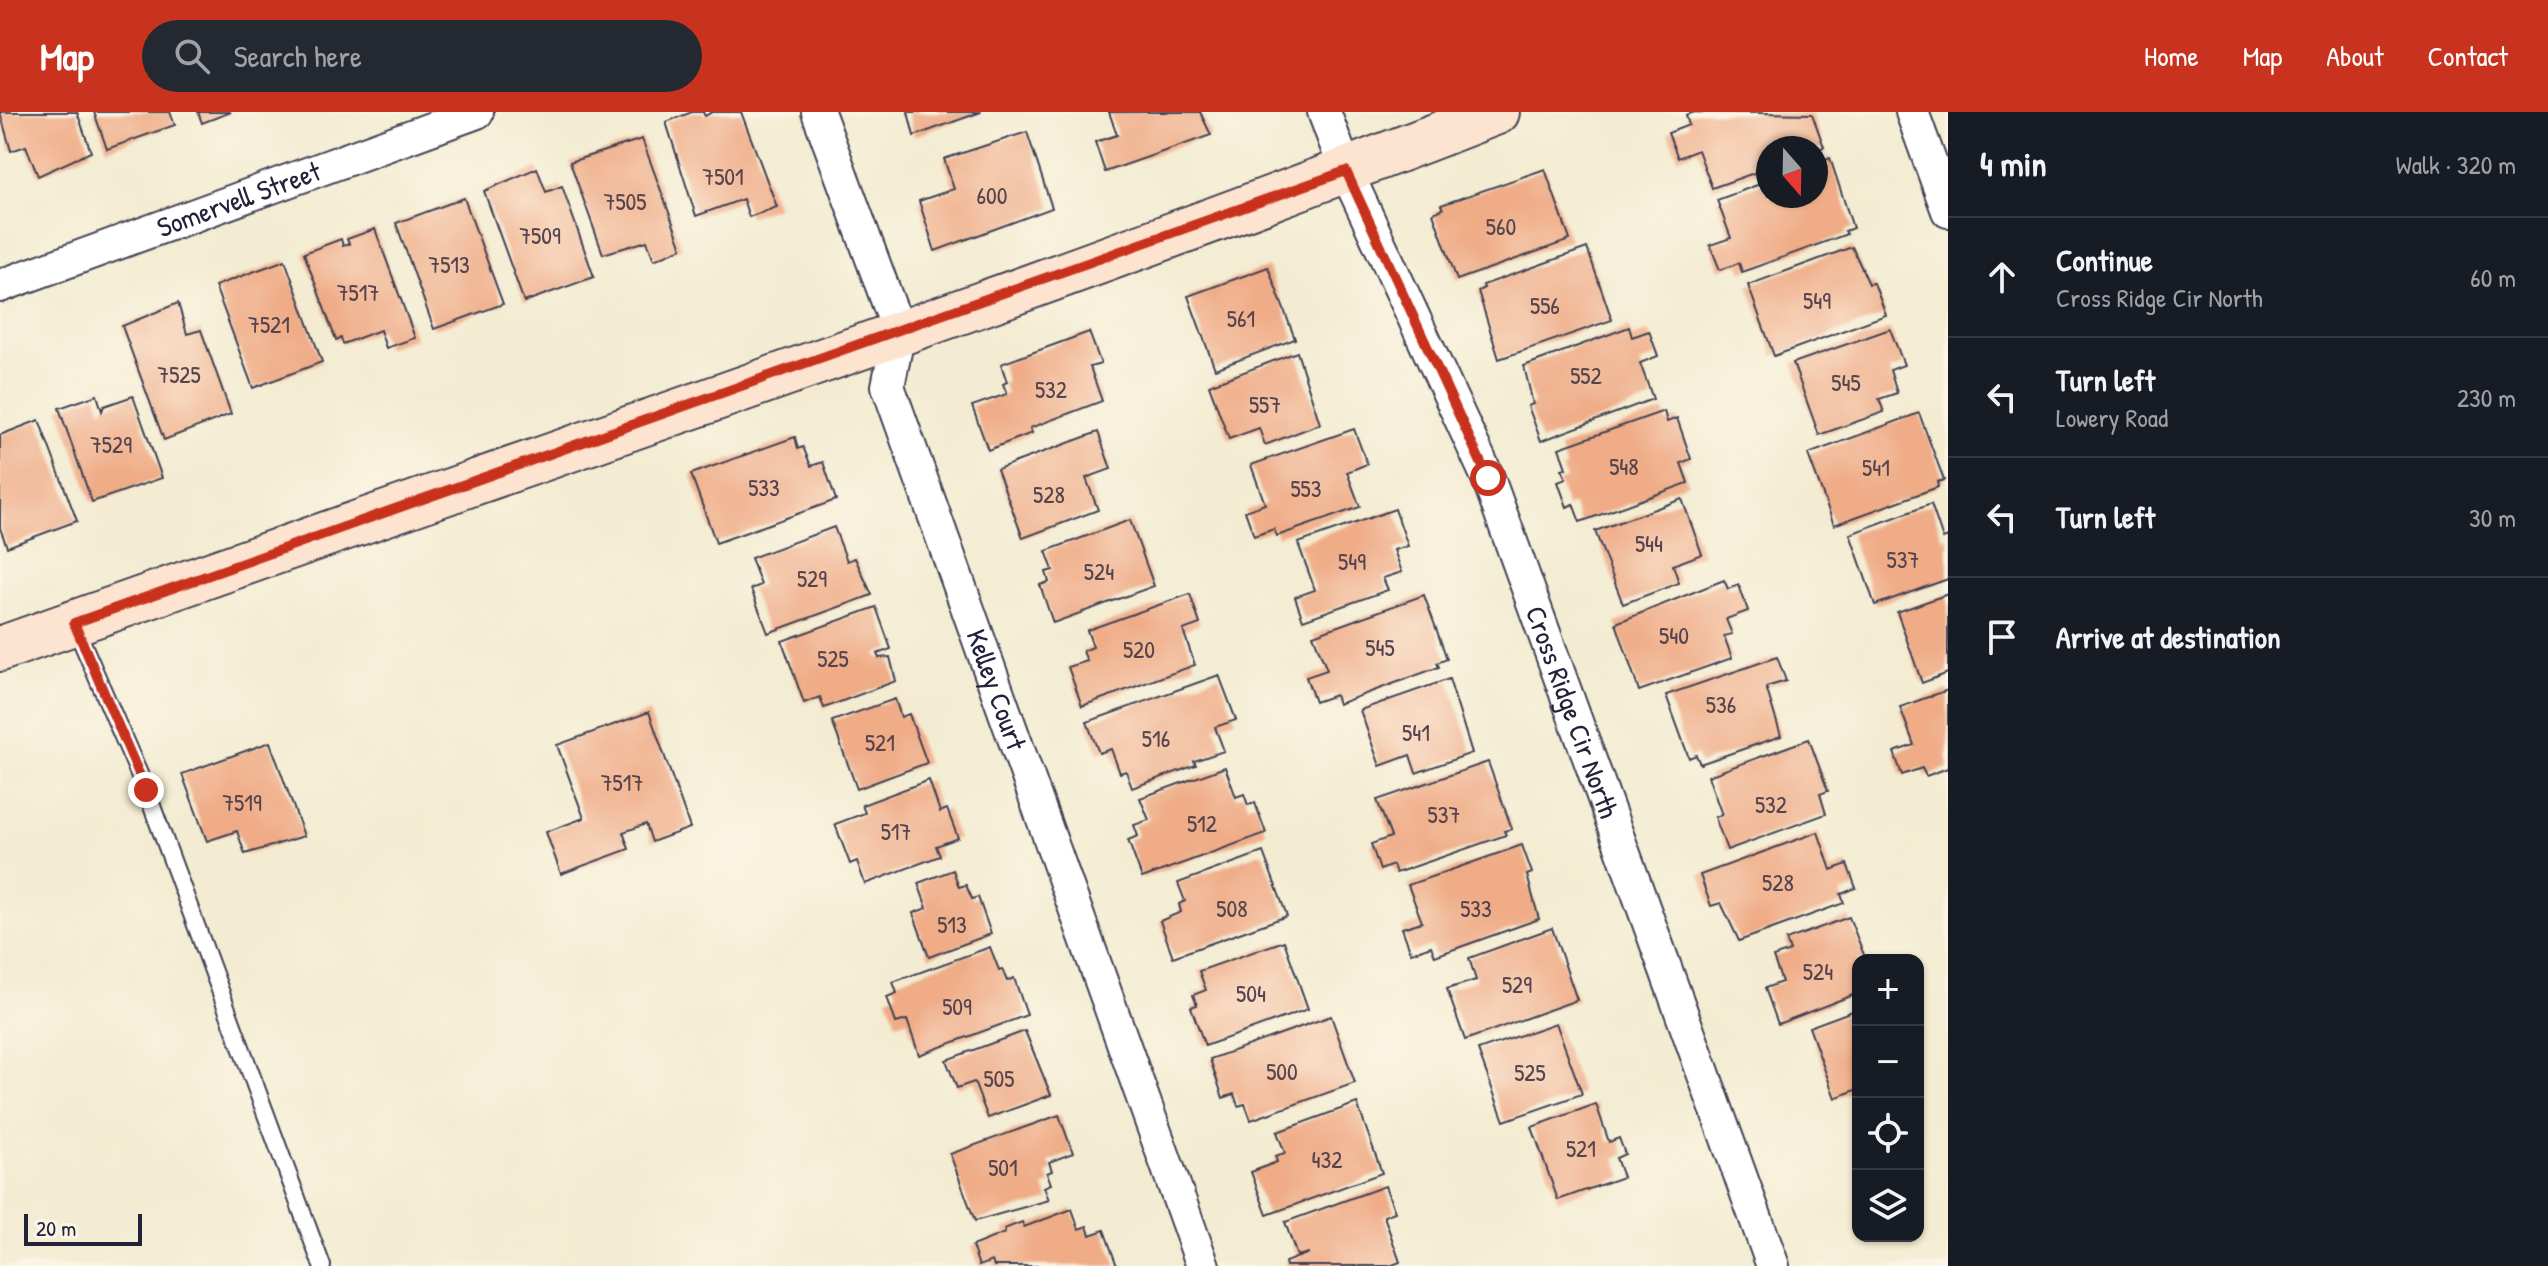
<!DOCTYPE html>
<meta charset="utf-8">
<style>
:root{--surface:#171b24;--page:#242831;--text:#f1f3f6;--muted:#9ea1a6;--line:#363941;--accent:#c8321e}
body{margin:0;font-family:"Patrick Hand",sans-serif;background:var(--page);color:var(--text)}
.controls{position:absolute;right:24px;bottom:24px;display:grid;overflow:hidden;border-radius:16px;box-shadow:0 2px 6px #0004}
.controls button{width:72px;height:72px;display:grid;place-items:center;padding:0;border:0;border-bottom:2px solid var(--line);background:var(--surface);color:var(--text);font:40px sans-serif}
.compass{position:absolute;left:1756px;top:24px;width:72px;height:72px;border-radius:50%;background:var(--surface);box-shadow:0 2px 6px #0004;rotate:160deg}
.scale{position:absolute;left:24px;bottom:20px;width:118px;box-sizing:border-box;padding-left:8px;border:4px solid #22223b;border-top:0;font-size:22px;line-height:28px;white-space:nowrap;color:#22223b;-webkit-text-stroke:6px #fcf5e5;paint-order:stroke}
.stop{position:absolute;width:24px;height:24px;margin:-18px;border:6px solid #c8321e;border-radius:50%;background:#fff}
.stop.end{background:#c8321e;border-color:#fff;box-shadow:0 2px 8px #0008}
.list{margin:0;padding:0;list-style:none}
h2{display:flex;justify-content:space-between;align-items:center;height:104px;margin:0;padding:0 32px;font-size:34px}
h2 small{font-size:26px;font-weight:400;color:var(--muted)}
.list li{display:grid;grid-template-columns:52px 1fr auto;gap:24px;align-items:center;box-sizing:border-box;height:120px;padding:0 32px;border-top:2px solid var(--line)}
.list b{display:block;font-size:30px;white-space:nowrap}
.list p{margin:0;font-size:26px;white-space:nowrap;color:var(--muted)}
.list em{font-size:26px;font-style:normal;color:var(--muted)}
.icon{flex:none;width:44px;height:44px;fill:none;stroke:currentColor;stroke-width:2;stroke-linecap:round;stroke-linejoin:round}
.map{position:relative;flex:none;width:1948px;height:1154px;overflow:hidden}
header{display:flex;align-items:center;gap:48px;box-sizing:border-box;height:112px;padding:0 40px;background:var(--accent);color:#fff}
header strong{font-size:38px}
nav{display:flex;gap:44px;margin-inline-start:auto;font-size:28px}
.search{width:560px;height:72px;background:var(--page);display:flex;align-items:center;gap:20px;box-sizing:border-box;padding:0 28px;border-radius:44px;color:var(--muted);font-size:30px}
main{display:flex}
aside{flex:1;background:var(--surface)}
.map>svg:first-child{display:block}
.building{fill:#efac87}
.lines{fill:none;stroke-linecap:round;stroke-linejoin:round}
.lane-casing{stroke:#414052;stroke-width:20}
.street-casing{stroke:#414052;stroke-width:36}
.secondary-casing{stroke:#414052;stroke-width:48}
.lane{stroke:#fff;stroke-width:16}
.street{stroke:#fff;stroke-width:32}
.secondary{stroke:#fde4d0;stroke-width:44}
.route{stroke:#c8321e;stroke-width:10}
.labels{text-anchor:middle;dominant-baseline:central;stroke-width:6;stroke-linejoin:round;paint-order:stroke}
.number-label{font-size:24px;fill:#55444e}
.street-label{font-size:28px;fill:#22223b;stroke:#fcf5e5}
</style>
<header>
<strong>Map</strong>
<div class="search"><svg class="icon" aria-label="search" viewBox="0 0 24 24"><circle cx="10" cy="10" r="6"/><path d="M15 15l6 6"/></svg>Search here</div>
<nav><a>Home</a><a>Map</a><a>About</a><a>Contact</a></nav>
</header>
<main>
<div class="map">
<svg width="1948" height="1154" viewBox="0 0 1948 1154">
<rect width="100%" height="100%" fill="#fcf5e5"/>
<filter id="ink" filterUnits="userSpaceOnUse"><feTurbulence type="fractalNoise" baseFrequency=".0125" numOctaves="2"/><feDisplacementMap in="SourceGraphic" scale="16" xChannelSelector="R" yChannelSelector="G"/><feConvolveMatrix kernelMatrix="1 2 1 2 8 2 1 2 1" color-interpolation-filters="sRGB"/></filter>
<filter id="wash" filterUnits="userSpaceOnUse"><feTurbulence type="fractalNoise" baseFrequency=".006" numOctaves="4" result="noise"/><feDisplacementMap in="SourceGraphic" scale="32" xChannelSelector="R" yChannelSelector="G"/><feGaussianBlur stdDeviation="1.8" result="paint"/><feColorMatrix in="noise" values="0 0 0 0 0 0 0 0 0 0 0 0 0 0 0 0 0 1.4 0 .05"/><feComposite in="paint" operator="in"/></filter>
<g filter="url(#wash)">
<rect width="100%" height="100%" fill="#f3ecd2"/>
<g id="blocks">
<g class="building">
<polygon points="0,0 77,0 91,40 38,64 26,34 11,39"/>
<polygon points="94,0 170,0 175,13 107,37"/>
<polygon points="198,0 231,0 202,11"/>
<polygon points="692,0 703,0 705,4 712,0 741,0 777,95 749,105 743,87 696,104 666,10"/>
<polygon points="908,0 981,0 914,24"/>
<polygon points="1109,0 1200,0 1211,23 1105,60 1095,30 1117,23"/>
<polygon points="1695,0 1812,2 1824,35 1816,38 1768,36 1768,56 1712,76 1698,38 1678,46 1668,21 1689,13 1686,3"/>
<polygon points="1027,20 1052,96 935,139 919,89 954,77 944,47"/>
<polygon points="642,27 682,136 654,148 647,129 603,142 570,50"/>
<polygon points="1830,46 1853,116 1845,119 1847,122 1742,160 1739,151 1720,158 1710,133 1731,126 1717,88 1768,69 1768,84 1816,84 1816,52"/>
<polygon points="537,56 546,80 562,74 594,165 524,190 484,79"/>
<polygon points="1545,57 1570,128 1457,168 1433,101 1443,97 1441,93"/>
<polygon points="464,86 503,192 434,217 396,111"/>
<polygon points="375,117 415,226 386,236 380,218 343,232 341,226 336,228 304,141 341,127 343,134 349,132 347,127"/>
<polygon points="1852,135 1869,172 1874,171 1886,203 1774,244 1748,173"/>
<polygon points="1587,136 1612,208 1499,247 1478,179 1484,176 1483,173"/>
<polygon points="285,148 322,250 253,276 215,174"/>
<polygon points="1268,155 1295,227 1215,257 1188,184"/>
<polygon points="178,191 187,222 201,218 231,302 164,328 122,214"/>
<polygon points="1629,215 1632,225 1649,219 1658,244 1640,251 1653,287 1541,329 1528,294 1533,292 1524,254"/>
<polygon points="1890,217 1904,253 1890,258 1897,281 1879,287 1884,300 1819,323 1793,251"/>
<polygon points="1089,220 1101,252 1090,255 1102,289 1030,316 1032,321 988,338 972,294 1007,282 1003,272 1007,270 1001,252"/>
<polygon points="1297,240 1320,312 1265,333 1259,316 1229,327 1209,273"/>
<polygon points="97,283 102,299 104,294 133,284 162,366 92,390 59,296"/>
<polygon points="1664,299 1667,310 1677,306 1691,347 1681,351 1688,371 1580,410 1573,392 1567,395 1558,370 1566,367 1562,357 1566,356 1559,336"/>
<polygon points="1919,301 1944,368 1937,370 1938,375 1834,413 1808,342"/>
<polygon points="39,308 77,409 7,435 0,416 0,323"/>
<polygon points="1354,317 1367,352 1347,360 1360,395 1277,424 1274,417 1254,424 1245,399 1265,392 1251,353"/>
<polygon points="1098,320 1111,357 1086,366 1098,398 1023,426 997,357"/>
<polygon points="795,325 798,337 803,335 811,354 823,350 836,388 716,431 691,362"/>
<polygon points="1682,387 1702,442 1673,453 1679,471 1623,492 1595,419"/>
<polygon points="1931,392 1943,427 1948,425 1948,467 1875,493 1850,422"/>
<polygon points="1395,397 1408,434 1394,438 1402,460 1383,466 1388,478 1303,508 1295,485 1315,478 1298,431"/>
<polygon points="1130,408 1154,474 1053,511 1040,473 1049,470 1046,460 1053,458 1046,439"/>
<polygon points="834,415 847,449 855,446 872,483 768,521 751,477 761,473 751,446"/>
<polygon points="1724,468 1728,477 1739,473 1748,499 1726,507 1732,522 1724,524 1732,546 1639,579 1616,511"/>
<polygon points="1190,482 1200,512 1183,518 1195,553 1082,594 1068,555 1087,549 1083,539 1093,535 1087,518"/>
<polygon points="1948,482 1948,561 1922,571 1897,500"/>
<polygon points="1424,483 1447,547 1437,551 1439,555 1338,592 1335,583 1315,590 1306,565 1327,558 1313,523"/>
<polygon points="876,495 891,537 877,542 879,546 890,545 896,569 824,596 820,585 804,591 782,529"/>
<polygon points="1777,545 1786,569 1766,575 1781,624 1700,652 1696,643 1689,646 1666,583"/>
<polygon points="1219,563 1236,608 1215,615 1224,639 1194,649 1196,653 1132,676 1126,659 1120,661 1111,637 1099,641 1087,610"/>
<polygon points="1449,567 1472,641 1416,661 1410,643 1380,654 1360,598"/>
<polygon points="1948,578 1948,656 1926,664 1922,656 1902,663 1894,640 1914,633 1900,595"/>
<polygon points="895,587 901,605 909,602 927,651 857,677 832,609"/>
<polygon points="649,600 690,716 652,730 646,712 623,720 629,737 561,762 546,720 584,706 557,633"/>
<polygon points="1809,627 1828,679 1820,682 1826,702 1727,738 1715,705 1722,703 1708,664"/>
<polygon points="270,630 304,724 245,742 237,719 207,729 182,662"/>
<polygon points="1488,650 1512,717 1504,719 1506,723 1396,761 1393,753 1380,758 1371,732 1391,725 1377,688"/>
<polygon points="1225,655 1236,685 1244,682 1248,693 1255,691 1266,721 1142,766 1128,728 1138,724 1134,713 1149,708 1140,686"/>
<polygon points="929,668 940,700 947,697 958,726 936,734 940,744 865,772 857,749 850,752 835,712 865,701 862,693"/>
<polygon points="1818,720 1831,758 1847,752 1856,776 1841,782 1844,791 1739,829 1721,791 1711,794 1700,763"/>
<polygon points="1522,733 1532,761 1527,763 1539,807 1435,844 1431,834 1411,841 1402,816 1422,810 1408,773"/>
<polygon points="1263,740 1287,804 1173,845 1160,809 1181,800 1179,792 1185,789 1178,771"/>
<polygon points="953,758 959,775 966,773 972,787 978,785 991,822 929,845 913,801 927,796 918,771"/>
<polygon points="1849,805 1866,848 1858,848 1858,881 1778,912 1765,876 1782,870 1773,845 1790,839 1786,828"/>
<polygon points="1552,816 1577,888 1465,928 1447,877 1476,868 1469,846"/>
<polygon points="1284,829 1308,897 1205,934 1191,895 1197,893 1193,883 1206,878 1199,859"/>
<polygon points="990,835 999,858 1002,857 1007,869 1014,866 1027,903 919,943 907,908 896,911 887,885 897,881 893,870"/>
<polygon points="1858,897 1858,977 1835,986 1809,915"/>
<polygon points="1331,904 1355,971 1251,1008 1245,992 1238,994 1234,982 1223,986 1210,947"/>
<polygon points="1556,911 1582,982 1504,1009 1478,938"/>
<polygon points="1025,919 1051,983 988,1006 974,970 957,976 946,948"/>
<polygon points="1357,991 1382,1061 1267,1103 1251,1060 1277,1050 1275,1044 1285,1041 1277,1020"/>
<polygon points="1596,992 1609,1030 1619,1026 1625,1042 1616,1046 1623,1065 1558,1088 1532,1015"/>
<polygon points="1059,1003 1073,1041 1049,1050 1052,1059 1047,1061 1051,1072 1044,1075 1049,1088 975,1109 950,1042"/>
<polygon points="1385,1074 1395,1100 1384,1104 1400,1150 1390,1154 1286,1154 1285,1150 1309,1141 1297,1144 1285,1110"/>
<polygon points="1072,1097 1079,1117 1087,1114 1090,1123 1104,1118 1117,1154 994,1154 992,1149 979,1154 972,1134 1005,1121 1004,1117 1022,1110 1024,1115"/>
</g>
</g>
</g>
<g filter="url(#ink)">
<use href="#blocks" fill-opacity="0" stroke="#414052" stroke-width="2"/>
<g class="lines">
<g class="lane-casing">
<polyline id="lane" points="74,512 146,678 322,1154"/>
</g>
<g class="street-casing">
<g id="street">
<path id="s1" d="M818,0L899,220L888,274L1203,1154"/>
<path id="s2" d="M1324,0L1346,59L1488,366L1773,1154"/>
<polyline points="1912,0 1948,99"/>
<path id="s3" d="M0,174L477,0"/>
</g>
</g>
<g class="secondary-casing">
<path id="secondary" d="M0,537C499,359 1003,193 1497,0"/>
</g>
<use href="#lane" class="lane"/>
<use href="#street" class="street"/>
<use href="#secondary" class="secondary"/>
</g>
</g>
<g class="lines" filter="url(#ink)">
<polyline class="route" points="146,678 74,511 1346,59 1488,366"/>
</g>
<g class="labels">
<g class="number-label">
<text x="723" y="64">7501</text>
<text x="992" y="83">600</text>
<text x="625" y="89">7505</text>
<text x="1501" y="114">560</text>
<text x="540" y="123">7509</text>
<text x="449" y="152">7513</text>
<text x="358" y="180">7517</text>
<text x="1817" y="188">549</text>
<text x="1545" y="193">556</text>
<text x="1241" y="206">561</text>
<text x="269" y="212">7521</text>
<text x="179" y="262">7525</text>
<text x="1586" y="263">552</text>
<text x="1846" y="270">545</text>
<text x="1051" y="277">532</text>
<text x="1265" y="292">557</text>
<text x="111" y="332">7529</text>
<text x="1624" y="354">548</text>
<text x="1876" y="355">541</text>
<text x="764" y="375">533</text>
<text x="1306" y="376">553</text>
<text x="1049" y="382">528</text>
<text x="1649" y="431">544</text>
<text x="1903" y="447">537</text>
<text x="1352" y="449">549</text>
<text x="1099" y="459">524</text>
<text x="812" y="466">529</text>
<text x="1674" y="523">540</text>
<text x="1380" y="535">545</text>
<text x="1139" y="537">520</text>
<text x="833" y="546">525</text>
<text x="1721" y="592">536</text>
<text x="1416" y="620">541</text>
<text x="1156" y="626">516</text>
<text x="880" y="630">521</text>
<text x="622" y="670">7517</text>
<text x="242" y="690">7519</text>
<text x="1771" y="692">532</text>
<text x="1444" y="702">537</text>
<text x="1202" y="711">512</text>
<text x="896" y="719">517</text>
<text x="1778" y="770">528</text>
<text x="1232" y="796">508</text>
<text x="1476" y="796">533</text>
<text x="952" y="812">513</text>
<text x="1818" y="859">524</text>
<text x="1517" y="872">529</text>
<text x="1251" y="881">504</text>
<text x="957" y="894">509</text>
<text x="1282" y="959">500</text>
<text x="1530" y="960">525</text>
<text x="999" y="966">505</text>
<text x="1581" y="1036">521</text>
<text x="1327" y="1047">432</text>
<text x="1003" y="1055">501</text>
</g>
<g class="street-label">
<text stroke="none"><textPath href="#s3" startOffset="254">Somervell Street</textPath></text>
<text stroke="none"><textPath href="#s1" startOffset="612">Kelley Court</textPath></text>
<text stroke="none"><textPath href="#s2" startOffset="650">Cross Ridge Cir North</textPath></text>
</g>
</g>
</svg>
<div class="controls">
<button>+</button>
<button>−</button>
<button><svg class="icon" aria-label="locate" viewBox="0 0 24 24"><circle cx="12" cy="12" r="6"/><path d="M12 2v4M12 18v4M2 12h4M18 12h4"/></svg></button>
<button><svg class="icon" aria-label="layers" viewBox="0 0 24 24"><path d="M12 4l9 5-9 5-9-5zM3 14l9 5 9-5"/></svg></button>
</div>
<svg class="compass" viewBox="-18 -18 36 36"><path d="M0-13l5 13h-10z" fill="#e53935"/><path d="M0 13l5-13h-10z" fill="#9ea1a6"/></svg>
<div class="scale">20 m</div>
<div class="stop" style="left:1488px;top:366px"></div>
<div class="stop end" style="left:146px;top:678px"></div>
</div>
<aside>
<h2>4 min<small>Walk · 320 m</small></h2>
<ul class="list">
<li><svg class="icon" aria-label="ahead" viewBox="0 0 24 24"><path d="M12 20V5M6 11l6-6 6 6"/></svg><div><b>Continue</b><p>Cross Ridge Cir North</p></div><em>60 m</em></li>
<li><svg class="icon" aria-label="left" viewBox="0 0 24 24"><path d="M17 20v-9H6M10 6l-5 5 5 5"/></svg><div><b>Turn left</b><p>Lowery Road</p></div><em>230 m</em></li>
<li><svg class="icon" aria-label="left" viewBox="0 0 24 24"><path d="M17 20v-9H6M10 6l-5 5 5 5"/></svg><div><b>Turn left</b></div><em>30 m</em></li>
<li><svg class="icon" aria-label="arrive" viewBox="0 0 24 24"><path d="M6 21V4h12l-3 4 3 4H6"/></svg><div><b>Arrive at destination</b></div></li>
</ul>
</aside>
</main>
